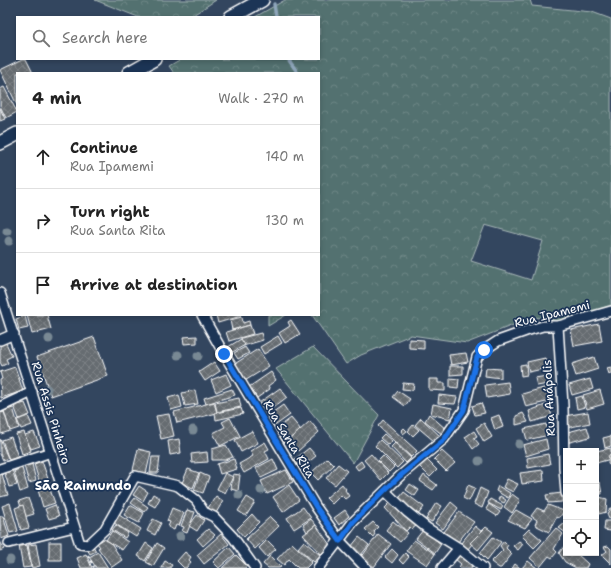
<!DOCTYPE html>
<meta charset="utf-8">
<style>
:root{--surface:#fff;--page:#f2f2f2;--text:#222;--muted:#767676;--line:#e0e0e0}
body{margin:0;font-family:"Shantell Sans",sans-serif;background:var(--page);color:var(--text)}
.controls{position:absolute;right:12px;bottom:12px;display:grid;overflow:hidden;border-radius:0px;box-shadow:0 2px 6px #0003}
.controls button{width:36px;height:36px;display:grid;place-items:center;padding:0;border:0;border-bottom:1px solid var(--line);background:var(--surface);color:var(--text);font:20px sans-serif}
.stop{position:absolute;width:12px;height:12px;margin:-9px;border:3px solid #1a73e8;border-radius:50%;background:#fff}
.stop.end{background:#1a73e8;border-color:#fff;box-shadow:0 1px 4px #0008}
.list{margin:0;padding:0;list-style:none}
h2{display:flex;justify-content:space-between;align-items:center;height:52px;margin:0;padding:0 16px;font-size:17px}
h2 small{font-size:13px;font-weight:400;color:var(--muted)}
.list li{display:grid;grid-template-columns:26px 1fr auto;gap:12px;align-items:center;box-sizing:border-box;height:64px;padding:0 16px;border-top:1px solid var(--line)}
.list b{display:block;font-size:15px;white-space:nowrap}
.list p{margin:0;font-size:13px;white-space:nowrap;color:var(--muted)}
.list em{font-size:13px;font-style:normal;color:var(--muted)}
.icon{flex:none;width:22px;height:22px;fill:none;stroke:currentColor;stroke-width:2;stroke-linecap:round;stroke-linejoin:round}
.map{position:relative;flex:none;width:611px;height:568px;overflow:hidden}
.search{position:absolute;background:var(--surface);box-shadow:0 2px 6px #0003;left:16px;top:16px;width:304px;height:44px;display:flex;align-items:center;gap:10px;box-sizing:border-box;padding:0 14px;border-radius:0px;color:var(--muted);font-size:15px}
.panel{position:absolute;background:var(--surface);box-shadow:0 2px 6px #0003;left:16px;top:72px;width:304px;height:244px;border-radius:0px}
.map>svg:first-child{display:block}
.forest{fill:url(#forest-crowns);stroke:#a9b8b8;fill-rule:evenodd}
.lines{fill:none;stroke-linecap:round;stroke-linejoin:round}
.stream{stroke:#8fa6bb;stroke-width:3.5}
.building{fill:url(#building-cross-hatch);stroke:#fff}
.street-casing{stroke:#fff;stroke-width:12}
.secondary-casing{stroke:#fff;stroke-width:16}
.path{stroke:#fff;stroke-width:2;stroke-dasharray:3 3;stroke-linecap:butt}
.street{stroke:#1d3557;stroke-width:9}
.secondary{stroke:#1d3557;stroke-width:13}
.tree{fill:#798994}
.route{stroke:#1a73e8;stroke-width:5}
.labels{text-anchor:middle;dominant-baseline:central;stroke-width:3.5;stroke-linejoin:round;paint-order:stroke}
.street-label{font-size:12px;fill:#fff;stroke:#1d3557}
.neighbourhood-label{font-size:13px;font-weight:bold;fill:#fff;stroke:#1d3557}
</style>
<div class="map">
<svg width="611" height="568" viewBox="0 0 611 568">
<defs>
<pattern id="forest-crowns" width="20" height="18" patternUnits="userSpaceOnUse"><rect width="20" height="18" fill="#537170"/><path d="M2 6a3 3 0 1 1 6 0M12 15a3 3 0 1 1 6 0" fill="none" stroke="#6d8685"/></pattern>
<pattern id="building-cross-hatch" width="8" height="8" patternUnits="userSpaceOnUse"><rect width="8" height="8" fill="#666c71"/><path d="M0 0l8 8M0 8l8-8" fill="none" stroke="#7d8286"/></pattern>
</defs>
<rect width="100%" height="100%" fill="#33465f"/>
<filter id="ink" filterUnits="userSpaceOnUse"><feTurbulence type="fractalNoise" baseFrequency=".025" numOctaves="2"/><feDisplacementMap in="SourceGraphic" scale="8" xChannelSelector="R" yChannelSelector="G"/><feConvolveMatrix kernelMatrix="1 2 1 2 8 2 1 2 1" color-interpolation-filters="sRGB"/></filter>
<g filter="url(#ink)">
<g class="forest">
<polygon points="95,0 216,0 190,17 138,17"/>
<path d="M285,0H530L532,6L592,12L611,19V306L564,322L534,317L467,343L411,335L361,355L346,364L312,315H319V73H174L169,66L181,59H319V17H255ZM485,225L543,241L531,280L471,261Z"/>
<polygon points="268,315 286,315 268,326"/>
<polygon points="313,347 379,415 353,463 276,369"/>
</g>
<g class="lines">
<g class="stream">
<polyline points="274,4 276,17"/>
<polyline points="288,59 298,73"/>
</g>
</g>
<g class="building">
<polygon points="23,59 26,59 33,73 17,73 17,105 0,70"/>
<polygon points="148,67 152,73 137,73"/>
<polygon points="4,87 17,112 6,118 0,106 0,89"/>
<polygon points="0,108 5,119 0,121"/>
<polygon points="27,315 47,315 51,329 32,334"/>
<polygon points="216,315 240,315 241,316 218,323"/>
<polygon points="25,316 28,328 19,330 16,319"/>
<polygon points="242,317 243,323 249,321 250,325 232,330 230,320"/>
<polygon points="291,320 300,334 285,343 279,333 290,326 288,322"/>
<polygon points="599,324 602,341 574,346 571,330"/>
<polygon points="250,325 253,334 229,341 226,332"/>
<polygon points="261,333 263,340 243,346 241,338"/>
<polygon points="197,336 197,343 184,344 183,337"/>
<polygon points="278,336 282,343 264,354 260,347"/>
<polygon points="94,337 108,376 51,396 37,357"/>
<polygon points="241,339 245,345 231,353 228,347"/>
<polygon points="409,339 424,340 424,349 409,348"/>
<polygon points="6,343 12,356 6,359 8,363 2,366 0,362 0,345"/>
<polygon points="245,347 249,353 238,359 234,353"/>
<polygon points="258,349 269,366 243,382 233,365"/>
<polygon points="466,353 468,362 451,365 449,355"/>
<polygon points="594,357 598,369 576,376 572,364"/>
<polygon points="545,358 547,368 529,372 527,362"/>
<polygon points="214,362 220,371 205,381 199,372"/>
<polygon points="526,364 527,375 521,376 520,365"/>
<polygon points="450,366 463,366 463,374 450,375"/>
<polygon points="15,367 23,391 1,398 0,380 2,379 0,372"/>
<polygon points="611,367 611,373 609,374 607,368"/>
<polygon points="486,368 501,369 501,378 485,376"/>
<polygon points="271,372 276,380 268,386 270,389 257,398 249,387"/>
<polygon points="226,374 231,385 216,392 211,380"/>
<polygon points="547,376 548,384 537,386 535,378"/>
<polygon points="450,378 459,379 458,388 450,387"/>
<polygon points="429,379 438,379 438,383 445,383 445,391 429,390"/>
<polygon points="590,379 593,389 572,395 569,385"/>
<polygon points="508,382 510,394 487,398 485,385"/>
<polygon points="403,383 414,384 413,390 402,389"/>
<polygon points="547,387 550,401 526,407 522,394"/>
<polygon points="280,388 287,397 266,413 259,403"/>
<polygon points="232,389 235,395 206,404 204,398"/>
<polygon points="195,390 198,404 185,406 182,393"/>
<polygon points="600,390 604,404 587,409 583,395"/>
<polygon points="398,391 410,399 405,406 393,397"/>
<polygon points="179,395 182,407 171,410 168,398"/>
<polygon points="439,395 457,397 455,404 438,403"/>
<polygon points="582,396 585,407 577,409 575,398"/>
<polygon points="239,398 241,407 217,412 215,403"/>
<polygon points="214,402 217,413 177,423 174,412"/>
<polygon points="25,403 30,415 19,419 14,406"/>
<polygon points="481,403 485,413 475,415 472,406"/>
<polygon points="433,404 452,408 450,419 431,414"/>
<polygon points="548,404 552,416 532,422 529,411"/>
<polygon points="283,405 290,415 276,425 269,415"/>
<polygon points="13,408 19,428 10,431 4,411"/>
<polygon points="241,408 243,414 216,420 215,413"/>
<polygon points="4,412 10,431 1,434 0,413"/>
<polygon points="588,412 590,423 566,428 564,416"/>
<polygon points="523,413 528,422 516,425 516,416"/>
<polygon points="169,414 174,436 161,439 156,416"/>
<polygon points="429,414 447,430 443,435 425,421"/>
<polygon points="499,415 503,427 495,430 491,418"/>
<polygon points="28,416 32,425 21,429 17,420"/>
<polygon points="230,418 240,436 220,446 213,433 225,427 222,422"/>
<polygon points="291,418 301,430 284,443 275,430"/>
<polygon points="421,418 441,437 434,441 415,425"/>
<polygon points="383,420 417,451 411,457 378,426"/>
<polygon points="310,421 319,432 298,451 289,440"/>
<polygon points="484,423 492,437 484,442 476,428"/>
<polygon points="546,424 549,435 527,440 524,429"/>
<polygon points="413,425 419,430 413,436 408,431"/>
<polygon points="587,427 590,437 566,443 564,433"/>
<polygon points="404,428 407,431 403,434 401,431"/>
<polygon points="252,431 258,443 241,452 235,440"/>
<polygon points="474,431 477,436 474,438 479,444 473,449 465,437"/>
<polygon points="24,432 31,451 22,454 16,434"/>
<polygon points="34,432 40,446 31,449 25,435"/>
<polygon points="384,434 392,441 388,445 380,438"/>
<polygon points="611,436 611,446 605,448 603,438"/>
<polygon points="11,437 18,457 9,460 2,440"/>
<polygon points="0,439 8,458 3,460 0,454"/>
<polygon points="179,439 181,453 170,455 168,441"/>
<polygon points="546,439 548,449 526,456 523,445"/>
<polygon points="380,440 403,462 397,468 375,446"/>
<polygon points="265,442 269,449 265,451 269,459 244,473 239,464 253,456 250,451"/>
<polygon points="395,443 411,458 406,463 391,447"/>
<polygon points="226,445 233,457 225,460 212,460 212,449"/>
<polygon points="309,448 316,456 301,468 294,460"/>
<polygon points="611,448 611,459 596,463 596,451"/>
<polygon points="138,449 151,452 146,474 133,470"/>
<polygon points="442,451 455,463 446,471 434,459"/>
<polygon points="207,452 208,462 192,463 191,454"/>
<polygon points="371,454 388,473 381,480 364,460"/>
<polygon points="548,454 550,464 528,468 527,458"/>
<polygon points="611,454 611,466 608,464 609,455"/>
<polygon points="383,456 394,467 389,472 378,461"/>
<polygon points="152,457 160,457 158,473 150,473"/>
<polygon points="327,458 334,465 318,480 311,473"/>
<polygon points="234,459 237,469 220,474 217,464"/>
<polygon points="273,459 278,470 261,478 256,468"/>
<polygon points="426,459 437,470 430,477 419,466"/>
<polygon points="42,461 49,482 40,484 34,464"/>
<polygon points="361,461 364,466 358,470 355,466"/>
<polygon points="32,464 36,481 29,483 24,466"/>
<polygon points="338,464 347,471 335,485 326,478"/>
<polygon points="22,468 28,489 20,492 14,471"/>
<polygon points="12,469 17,485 9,487 4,471"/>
<polygon points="188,469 199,473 193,488 182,483"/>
<polygon points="286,470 293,482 267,494 261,481"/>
<polygon points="543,470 544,481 522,484 520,473"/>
<polygon points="200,473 209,477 203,493 194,490"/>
<polygon points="225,473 233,477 225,493 217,489"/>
<polygon points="2,474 8,495 0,497 0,475"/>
<polygon points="233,474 240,475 238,491 231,489"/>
<polygon points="424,475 437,485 433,490 420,481"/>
<polygon points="507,479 518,484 513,492 503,487"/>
<polygon points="596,482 600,483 602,494 596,494"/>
<polygon points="342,484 346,489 345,490 349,496 345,499 341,495 332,504 326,498"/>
<polygon points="410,484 419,490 415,496 406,490"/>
<polygon points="289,485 299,500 283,512 273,497"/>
<polygon points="468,485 475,488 469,501 463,498"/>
<polygon points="139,486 148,492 143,501 133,495"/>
<polygon points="498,486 510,493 508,498 496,491"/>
<polygon points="49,487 55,503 43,507 38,490"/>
<polygon points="480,488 488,492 482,508 474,504"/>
<polygon points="404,492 424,507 417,516 397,501"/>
<polygon points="562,493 562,502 548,503 546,495"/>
<polygon points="153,494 160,498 155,507 148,503"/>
<polygon points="512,494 520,500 512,513 504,507"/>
<polygon points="216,496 223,501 216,513 208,508"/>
<polygon points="500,496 506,500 504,503 498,500"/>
<polygon points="247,497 255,502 246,516 238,511"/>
<polygon points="599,497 607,499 606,512 599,514 597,508"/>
<polygon points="28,498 34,514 24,517 19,501"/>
<polygon points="135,498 148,507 144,512 131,503"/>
<polygon points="490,499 503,506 501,510 488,503"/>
<polygon points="393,500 416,526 412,529 410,527 406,531 385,508"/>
<polygon points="451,502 458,508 443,529 435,523"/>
<polygon points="10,503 18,531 10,533 2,506"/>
<polygon points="436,503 442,506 432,522 426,519"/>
<polygon points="489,504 500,512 497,516 486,509"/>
<polygon points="23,505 29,528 21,530 15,508"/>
<polygon points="55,505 59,516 49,519 45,509"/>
<polygon points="130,505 144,513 139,523 124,515"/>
<polygon points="548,505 564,511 560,517 556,518 549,532 535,525 537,520 531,516 537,508 544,511"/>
<polygon points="303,507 311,518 294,529 287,518"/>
<polygon points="172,508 184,513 179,526 176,525 174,530 168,527 170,522 167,521"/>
<polygon points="610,508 611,508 611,519 609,519 607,514"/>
<polygon points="187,510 195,512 187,533 182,531 184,527 181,526"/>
<polygon points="345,510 349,516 339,525 334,518"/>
<polygon points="516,510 532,519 525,528 508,520"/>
<polygon points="459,512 474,522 458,542 444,532"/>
<polygon points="252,514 259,522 244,537 237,529"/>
<polygon points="119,515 141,529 136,537 114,523"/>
<polygon points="197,515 204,520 197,531 189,526"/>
<polygon points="0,516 3,516 9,536 1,539"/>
<polygon points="270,517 279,526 255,549 246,539"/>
<polygon points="153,519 161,523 155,535 147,531"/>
<polygon points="311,519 316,525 307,532 303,525"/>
<polygon points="393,521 408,533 400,542 386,530"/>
<polygon points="605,521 611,521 611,531 604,530"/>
<polygon points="373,522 378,527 374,531 375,534 373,537 365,529"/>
<polygon points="565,523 566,524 566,533 559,528"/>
<polygon points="116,525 128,533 125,538 112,530"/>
<polygon points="316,525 330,545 321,554 303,535"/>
<polygon points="475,526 482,532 468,549 461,543"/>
<polygon points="486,527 493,532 478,550 470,543"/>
<polygon points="556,528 563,534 554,549 557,552 552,558 549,556 540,567 530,558"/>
<polygon points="208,529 215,535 203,546 197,539"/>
<polygon points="529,529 542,540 534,548 522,536"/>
<polygon points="423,530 441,544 435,553 416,539"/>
<polygon points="112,531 128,542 122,550 106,540"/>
<polygon points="221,534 229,544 204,564 197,555"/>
<polygon points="378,534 391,544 374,567 361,558"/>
<polygon points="359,537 369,545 361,555 351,547"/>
<polygon points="493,537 501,542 487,560 480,553"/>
<polygon points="104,539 111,543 122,560 112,567 98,548 100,547 97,543"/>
<polygon points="267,540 276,549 267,557 259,548"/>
<polygon points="414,540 435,554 427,565 406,551"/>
<polygon points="0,541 4,549 0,551"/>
<polygon points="304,541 320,555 314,562 298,548"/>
<polygon points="504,541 508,545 506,548 512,554 501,568 499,568 491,562 503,550 500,546"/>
<polygon points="519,541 523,544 518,550 513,546"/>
<rect x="49" y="542" width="12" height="18"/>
<polygon points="146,543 153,548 145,561 138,556"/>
<polygon points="157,543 164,548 153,566 146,562"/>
<polygon points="292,543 312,562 306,568 298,568 289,559 284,565 277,559"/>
<polygon points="36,544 40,566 32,568 28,545"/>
<polygon points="566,544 566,553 576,553 588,564 586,568 576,568 565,562 559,553"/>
<polygon points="27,545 31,567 23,568 19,546"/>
<polygon points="93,546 96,551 90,554 87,549"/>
<polygon points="608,546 611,549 611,564 602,555 607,551 604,547"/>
<polygon points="229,547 235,554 219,568 213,562"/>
<polygon points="392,549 398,555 392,563 385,557"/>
<polygon points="98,552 108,568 96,568 95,566 89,557"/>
<polygon points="185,552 191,557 189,560 191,562 186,568 184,568 177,561"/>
<polygon points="405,553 409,557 403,564 399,560"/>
<polygon points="86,554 92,568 81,568 77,558"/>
<polygon points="236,555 247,566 245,568 222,568"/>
<polygon points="461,555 472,566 471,568 460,568 459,567 461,564 455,559"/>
<polygon points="270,556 281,567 279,568 268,568 263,564"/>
<polygon points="165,561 172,565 170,568 161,568"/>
<polygon points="528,561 537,568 522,568"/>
<polygon points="515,564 520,568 512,568"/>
</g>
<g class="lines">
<g class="street-casing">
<g id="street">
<polyline points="0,293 80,544 88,545 105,529 135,476 178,486 196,500 204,512 214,517 233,537 255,568"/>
<polyline points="202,315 224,354 316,507 340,541 366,568"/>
<polyline points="558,326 563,406 564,468 566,493"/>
<polyline points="0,340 14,334"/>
<polyline points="0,407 32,392"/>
<polyline points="0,469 51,452"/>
<polyline points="385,491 407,512 427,528 459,548 483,568"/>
<polyline points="9,543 74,527"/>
<polyline points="318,568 353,522 400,476 444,439 464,410 477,357 484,350 498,341 526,331 543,326 558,326 611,311"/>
<polyline points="442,568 459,548"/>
</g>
</g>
<g class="secondary-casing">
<g id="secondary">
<polyline points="231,17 262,0"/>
<polyline points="129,73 154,59"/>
<polyline points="0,143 17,134"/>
</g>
</g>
<polyline class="path" points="88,555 94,568"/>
<use href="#street" class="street"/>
<use href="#secondary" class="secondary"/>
</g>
<g class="tree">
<circle cx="7" cy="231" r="4.5"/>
<circle cx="9" cy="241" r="4.5"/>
<circle cx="49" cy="339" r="4.5"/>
<circle cx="178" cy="355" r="4.5"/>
<circle cx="198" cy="356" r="4.5"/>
<circle cx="47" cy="389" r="4.5"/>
<circle cx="193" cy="430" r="4.5"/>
<circle cx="519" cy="444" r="4.5"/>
<circle cx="479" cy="461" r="4.5"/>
<circle cx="261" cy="490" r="4.5"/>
<circle cx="239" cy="495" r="4.5"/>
<circle cx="180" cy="536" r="4.5"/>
<circle cx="10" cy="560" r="4.5"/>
</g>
</g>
<g class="lines" filter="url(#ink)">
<polyline class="route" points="224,354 316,507 340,541 353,522 385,490 400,476 444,440 464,410 477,357 484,350"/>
</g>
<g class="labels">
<g class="street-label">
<text transform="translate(552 314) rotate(-14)">Rua Ipamemi</text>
<text transform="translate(549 398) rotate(-93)">Rua Anápolis</text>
<text transform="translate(51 413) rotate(73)">Rua Assis Pinheiro</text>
<text transform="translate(289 439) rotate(59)">Rua Santa Rita</text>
</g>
<g class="neighbourhood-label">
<text x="83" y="485">São Raimundo</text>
</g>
</g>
</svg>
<div class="controls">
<button>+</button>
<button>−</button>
<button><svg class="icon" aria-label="locate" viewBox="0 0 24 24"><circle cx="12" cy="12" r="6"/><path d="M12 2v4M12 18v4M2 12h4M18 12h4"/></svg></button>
</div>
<div class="stop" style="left:484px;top:350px"></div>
<div class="stop end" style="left:224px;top:354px"></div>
<div class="search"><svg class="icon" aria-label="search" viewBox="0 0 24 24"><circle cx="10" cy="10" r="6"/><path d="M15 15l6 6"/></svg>Search here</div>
<section class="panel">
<h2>4 min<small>Walk · 270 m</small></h2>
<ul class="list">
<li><svg class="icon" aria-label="ahead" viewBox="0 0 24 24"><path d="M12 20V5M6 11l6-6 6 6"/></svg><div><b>Continue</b><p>Rua Ipamemi</p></div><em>140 m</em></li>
<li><svg class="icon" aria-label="right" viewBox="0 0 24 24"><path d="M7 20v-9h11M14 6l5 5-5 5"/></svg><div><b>Turn right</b><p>Rua Santa Rita</p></div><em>130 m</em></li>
<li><svg class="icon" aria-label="arrive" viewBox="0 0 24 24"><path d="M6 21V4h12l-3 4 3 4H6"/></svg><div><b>Arrive at destination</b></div></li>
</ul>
</section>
</div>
